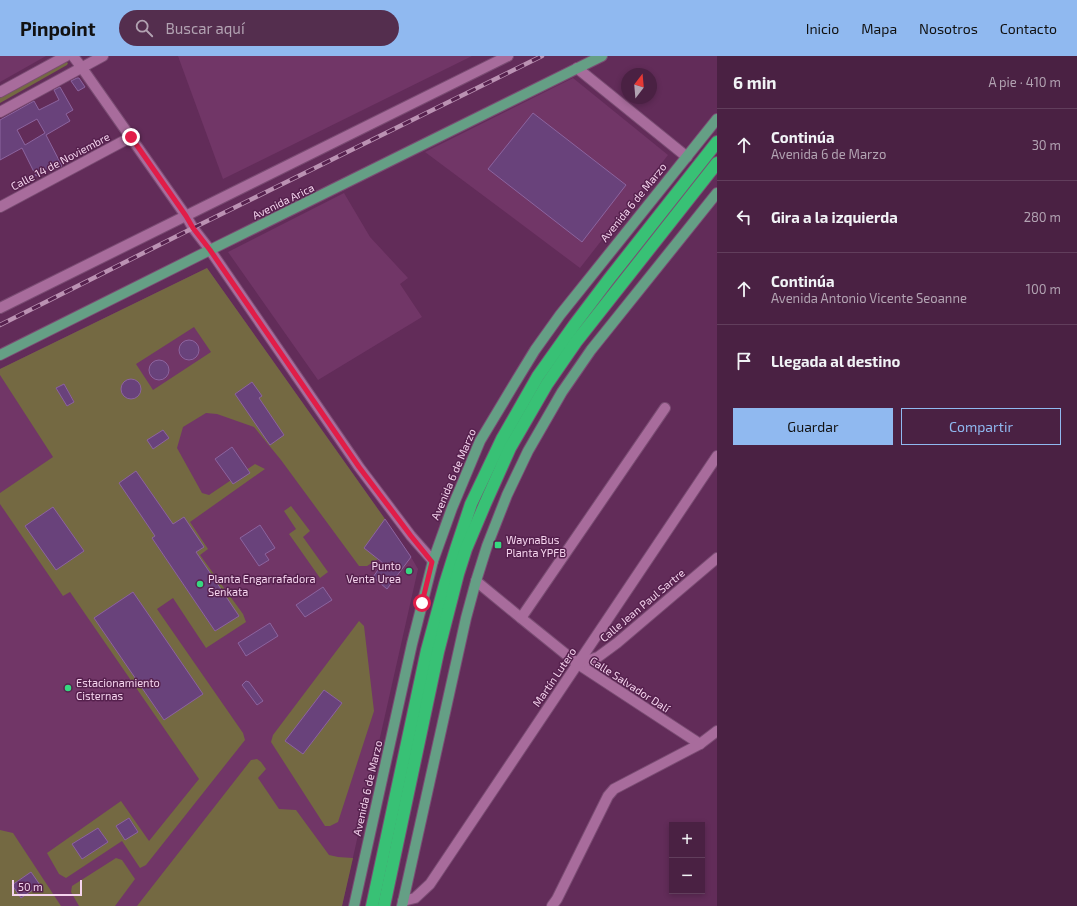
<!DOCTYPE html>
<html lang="es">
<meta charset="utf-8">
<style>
:root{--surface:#4a2143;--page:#542e4e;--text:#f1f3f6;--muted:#b2a3b2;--line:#613e5c;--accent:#90b9f0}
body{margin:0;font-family:"Exo 2",sans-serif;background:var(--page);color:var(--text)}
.controls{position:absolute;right:12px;bottom:12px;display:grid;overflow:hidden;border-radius:0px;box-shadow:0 2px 6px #0003}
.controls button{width:36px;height:36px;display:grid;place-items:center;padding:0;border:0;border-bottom:1px solid var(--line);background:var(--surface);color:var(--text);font:20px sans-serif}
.compass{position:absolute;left:621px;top:12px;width:36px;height:36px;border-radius:50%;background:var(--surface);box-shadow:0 2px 6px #0003;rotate:16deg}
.scale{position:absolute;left:12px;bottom:10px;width:70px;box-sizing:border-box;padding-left:4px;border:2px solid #f5d4ee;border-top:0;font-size:11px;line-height:14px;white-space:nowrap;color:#f5d4ee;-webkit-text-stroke:3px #56214e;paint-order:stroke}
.stop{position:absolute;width:12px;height:12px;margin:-9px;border:3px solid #e11d48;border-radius:50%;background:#fff}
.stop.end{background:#e11d48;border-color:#fff;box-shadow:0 1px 4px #0008}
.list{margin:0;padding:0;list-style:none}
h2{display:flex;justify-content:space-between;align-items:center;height:52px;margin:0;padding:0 16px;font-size:17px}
h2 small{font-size:13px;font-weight:400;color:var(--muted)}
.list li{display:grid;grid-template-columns:26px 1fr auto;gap:12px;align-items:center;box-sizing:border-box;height:72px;padding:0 16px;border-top:1px solid var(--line)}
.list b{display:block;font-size:15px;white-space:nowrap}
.list p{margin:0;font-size:13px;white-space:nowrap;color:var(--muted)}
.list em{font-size:13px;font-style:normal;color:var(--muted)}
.actions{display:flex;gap:8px;padding:12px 16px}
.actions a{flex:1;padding:9px 0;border:1px solid var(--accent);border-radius:0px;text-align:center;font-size:14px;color:var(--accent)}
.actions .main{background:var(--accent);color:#111}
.icon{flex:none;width:22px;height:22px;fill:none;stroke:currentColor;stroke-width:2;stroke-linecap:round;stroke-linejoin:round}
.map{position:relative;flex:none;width:717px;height:850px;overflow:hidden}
header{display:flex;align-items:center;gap:24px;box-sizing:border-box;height:56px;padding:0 20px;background:var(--accent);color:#111}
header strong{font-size:19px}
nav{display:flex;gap:22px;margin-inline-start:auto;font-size:14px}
.search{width:280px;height:36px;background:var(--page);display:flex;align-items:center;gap:10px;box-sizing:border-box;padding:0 14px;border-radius:22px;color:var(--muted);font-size:15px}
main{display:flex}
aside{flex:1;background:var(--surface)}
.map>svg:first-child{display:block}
.built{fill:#713667}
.green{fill:#746942;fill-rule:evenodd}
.building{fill:#69427b;stroke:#8c649f;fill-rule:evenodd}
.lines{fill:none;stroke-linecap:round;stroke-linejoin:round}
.minor-casing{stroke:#7a4c73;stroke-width:12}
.major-casing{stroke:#7a4c73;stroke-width:12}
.highway-casing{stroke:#7a4c73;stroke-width:14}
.minor{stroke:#a86c9c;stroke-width:10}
.major{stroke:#659f85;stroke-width:10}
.highway{stroke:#38c175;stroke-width:12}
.rail-casing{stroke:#bb92b3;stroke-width:4.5}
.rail{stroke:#56214e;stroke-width:3;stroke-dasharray:9;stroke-linecap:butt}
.route{stroke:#e11d48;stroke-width:5}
.poi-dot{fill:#36d880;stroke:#56214e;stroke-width:1.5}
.labels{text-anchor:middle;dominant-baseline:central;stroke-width:3;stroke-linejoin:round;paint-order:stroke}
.street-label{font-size:11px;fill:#f5d4ee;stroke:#56214e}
.poi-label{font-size:11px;fill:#f5d4ee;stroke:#56214e;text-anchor:start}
</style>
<header>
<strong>Pinpoint</strong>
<div class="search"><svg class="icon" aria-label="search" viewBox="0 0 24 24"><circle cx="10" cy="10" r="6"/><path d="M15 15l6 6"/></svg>Buscar aquí</div>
<nav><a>Inicio</a><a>Mapa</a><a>Nosotros</a><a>Contacto</a></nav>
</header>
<main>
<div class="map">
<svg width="717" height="850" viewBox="0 0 717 850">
<rect width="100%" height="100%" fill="#622c59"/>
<g class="built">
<polygon points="0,0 46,0 0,26"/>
<polygon points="178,0 472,0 223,123"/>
<polygon points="573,22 668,99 580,212 425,96"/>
<polygon points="344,137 370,181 408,222 400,228 422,261 318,324 228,196"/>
<polygon points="207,212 385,463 411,501 418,513 342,850 0,850 0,313"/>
</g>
<g class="green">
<polygon points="65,5 68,7 67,9 0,47 0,41"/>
<path d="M207,212L385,463L365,492L378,503L367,510H359L281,404L254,371L217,358L206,357L183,371L177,392L202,437L209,439L255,408L265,413L190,466L208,493L200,499L243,558L246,566L206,592L173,542L157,553L243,677L245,684L146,809L140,812L122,785L66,822L59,818L47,797L121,745L149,785L199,723L70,536L63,540L0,448V437L53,401L0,319V313ZM194,271L211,296L153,334L136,308ZM64,328L74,345L67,350L56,332ZM152,482L204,491L196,496L238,560L215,575ZM133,536L202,638L164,664L94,562ZM129,762L138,775L125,783L117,770ZM98,772L108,786L82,803L72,788Z"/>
<polygon points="291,450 310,475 303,481 328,516 320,522 289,478 296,473 284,455"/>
<path d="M359,565L364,570L374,655L338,766L330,770H325L271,686L273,679ZM324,634L342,647L303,698L286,685Z"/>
<polygon points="257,703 261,706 266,713 258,722 279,753 296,754 329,799 338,801 353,802 342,850 137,850 251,704"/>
<polygon points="0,774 13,777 61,850 0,850"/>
<polygon points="116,802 122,804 135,823 115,850 79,850 71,836 72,830"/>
</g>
<g class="building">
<polygon points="77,22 79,22 85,31 78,35 71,25"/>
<path d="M60,31L73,54L66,58L70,65L46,79L62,110L50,116L49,113L36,120L22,92L0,104V64L34,45L39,54L59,44L54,34ZM37,63L45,77L25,89L17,74Z"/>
<polygon points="533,57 626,129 582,186 488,113"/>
<circle cx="189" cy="294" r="10"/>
<circle cx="159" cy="314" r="10"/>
<circle cx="131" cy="333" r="10"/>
<polygon points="252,326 262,340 259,342 284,379 270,389 235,338"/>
<polygon points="64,328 74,346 67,350 56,332"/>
<polygon points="163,374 169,382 153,393 147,384"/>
<polygon points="232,391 250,417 233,428 215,403"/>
<polygon points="136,415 173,468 184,461 204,491 196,496 239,560 215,575 152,482 155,480 119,427"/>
<polygon points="53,451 84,495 56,514 25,470"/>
<polygon points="385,463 411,501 387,533 373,521 383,507 364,492"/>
<polygon points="260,469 275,492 265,498 269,504 259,510 240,482"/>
<polygon points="323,531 332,544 305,561 296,549"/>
<polygon points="133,536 203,638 164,664 94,562"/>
<polygon points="270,567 278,580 246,600 238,587"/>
<polygon points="246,625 249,626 263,645 257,649 242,629"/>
<polygon points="324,634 342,647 303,698 285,685"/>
<polygon points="129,762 138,776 125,784 116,770"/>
<polygon points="98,772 108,786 82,803 72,788"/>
<polygon points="31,816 40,829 21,842 12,829"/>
</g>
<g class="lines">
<g class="minor-casing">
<g id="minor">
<polyline points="73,0 82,12 186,160 193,172 210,194 359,411 411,480 433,505"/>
<polyline points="577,12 687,101"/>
<polyline points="0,36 66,0"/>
<polyline points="0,56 103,0"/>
<polyline points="0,151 131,81"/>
<polyline points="0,252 508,0"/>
<polyline points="476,525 521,562 578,608 700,688"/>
<polyline points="521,562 665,352"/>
<polyline points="578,608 598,601 617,587 717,502"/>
<polyline points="403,845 415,842 430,828 717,400"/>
<polyline points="552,850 557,843 608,740 614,733 700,688 717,675"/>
</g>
</g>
<g class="major-casing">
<g id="major">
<polyline points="0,299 210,194 602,0"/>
<polyline points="354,850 412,588 433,505 452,452 480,385 513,330 535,294 560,259 717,63"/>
<polyline points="402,850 466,562 476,525 487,490 507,439 528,395 562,336 591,294 717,137"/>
</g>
</g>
<g class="highway-casing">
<g id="highway">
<polyline points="372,850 427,594 445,528 456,493 471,448 502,383 538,320 575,268 609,223 717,86"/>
<polyline points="384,850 438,596 458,518 466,493 485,448 510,392 547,328 576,286 717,107"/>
</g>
</g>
<use href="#minor" class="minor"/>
<use href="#major" class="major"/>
<use href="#highway" class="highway"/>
<g class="rail-casing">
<polyline id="rail" points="0,269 193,172 542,0"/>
</g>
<use href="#rail" class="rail"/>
</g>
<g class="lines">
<polyline class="route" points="131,81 186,160 193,172 210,194 359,411 411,480 432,506 422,547"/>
</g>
<g class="poi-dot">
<rect x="494" y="485" width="8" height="8" rx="2"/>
<circle cx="409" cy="515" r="4"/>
<circle cx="200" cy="528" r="4"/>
<circle cx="68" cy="632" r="4"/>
</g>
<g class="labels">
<g class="street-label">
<text transform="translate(60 105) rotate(-28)">Calle 14 de Noviembre</text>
<text transform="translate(283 145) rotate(-26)">Avenida Arica</text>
<text transform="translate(633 146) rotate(-51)">Avenida 6 de Marzo</text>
<text transform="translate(453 418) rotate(-67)">Avenida 6 de Marzo</text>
<text transform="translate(642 549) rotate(-40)">Calle Jean Paul Sartre</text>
<text transform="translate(554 621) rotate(-56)">Martín Lutero</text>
<text transform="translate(630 628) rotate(33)">Calle Salvador Dalí</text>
<text transform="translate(367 732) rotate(-77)">Avenida 6 de Marzo</text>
</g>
<g class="poi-label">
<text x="506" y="483">WaynaBus<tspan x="506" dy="13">Planta YPFB</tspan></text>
<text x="401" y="509" text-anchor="end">Punto<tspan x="401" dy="13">Venta Urea</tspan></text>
<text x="208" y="522">Planta Engarrafadora<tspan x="208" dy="13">Senkata</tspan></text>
<text x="76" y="626">Estacionamiento<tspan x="76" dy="13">Cisternas</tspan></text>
</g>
</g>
</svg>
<div class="controls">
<button>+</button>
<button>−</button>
</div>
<svg class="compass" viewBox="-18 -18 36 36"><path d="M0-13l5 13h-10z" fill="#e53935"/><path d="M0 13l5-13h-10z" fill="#b2a3b2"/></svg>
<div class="scale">50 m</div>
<div class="stop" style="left:422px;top:547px"></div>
<div class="stop end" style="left:131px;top:81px"></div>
</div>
<aside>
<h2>6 min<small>A pie · 410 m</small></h2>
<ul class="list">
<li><svg class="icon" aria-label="ahead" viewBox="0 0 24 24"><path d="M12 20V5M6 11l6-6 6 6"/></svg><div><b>Continúa</b><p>Avenida 6 de Marzo</p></div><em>30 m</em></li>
<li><svg class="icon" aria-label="left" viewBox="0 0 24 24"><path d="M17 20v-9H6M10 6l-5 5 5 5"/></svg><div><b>Gira a la izquierda</b></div><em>280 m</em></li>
<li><svg class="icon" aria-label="ahead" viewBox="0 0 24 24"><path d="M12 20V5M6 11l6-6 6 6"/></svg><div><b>Continúa</b><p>Avenida Antonio Vicente Seoanne</p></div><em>100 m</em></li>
<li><svg class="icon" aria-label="arrive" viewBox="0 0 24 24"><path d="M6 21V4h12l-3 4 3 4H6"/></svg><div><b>Llegada al destino</b></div></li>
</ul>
<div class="actions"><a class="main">Guardar</a><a>Compartir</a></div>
</aside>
</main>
